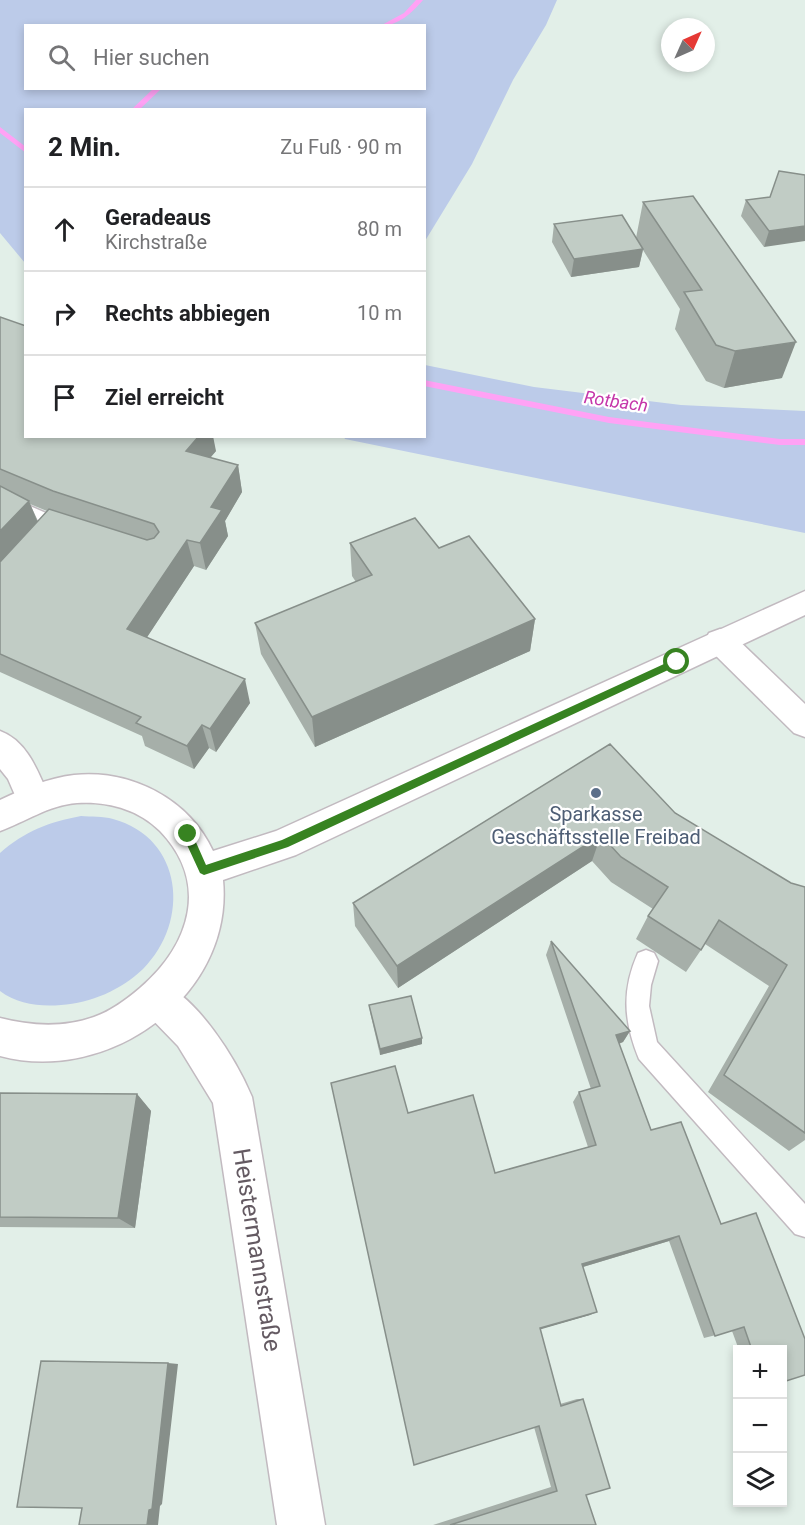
<!DOCTYPE html>
<html lang="de">
<meta charset="utf-8">
<style>
:root{--surface:#fff;--page:#f2f2f2;--text:#202124;--muted:#757577;--line:#e0e0e0}
body{margin:0;font-family:Roboto,sans-serif;background:var(--page);color:var(--text)}
.controls{position:absolute;right:18px;bottom:18px;display:grid;overflow:hidden;border-radius:0px;box-shadow:0 3px 9px #0003}
.controls button{width:54px;height:54px;display:grid;place-items:center;padding:0;border:0;border-bottom:2px solid var(--line);background:var(--surface);color:var(--text);font:30px sans-serif}
.compass{position:absolute;left:661px;top:18px;width:54px;height:54px;border-radius:50%;background:var(--surface);box-shadow:0 3px 9px #0003;rotate:45deg}
.stop{position:absolute;width:18px;height:18px;margin:-14px;border:4px solid #378321;border-radius:50%;background:#fff}
.stop.end{background:#378321;border-color:#fff;box-shadow:0 2px 6px #0008}
.list{margin:0;padding:0;list-style:none}
h2{display:flex;justify-content:space-between;align-items:center;height:78px;margin:0;padding:0 24px;font-size:26px}
h2 small{font-size:20px;font-weight:400;color:var(--muted)}
.list li{display:grid;grid-template-columns:39px 1fr auto;gap:18px;align-items:center;box-sizing:border-box;height:84px;padding:0 24px;border-top:2px solid var(--line)}
.list b{display:block;font-size:22px;white-space:nowrap}
.list p{margin:0;font-size:20px;white-space:nowrap;color:var(--muted)}
.list em{font-size:20px;font-style:normal;color:var(--muted)}
.icon{flex:none;width:33px;height:33px;fill:none;stroke:currentColor;stroke-width:2;stroke-linecap:round;stroke-linejoin:round}
.map{position:relative;flex:none;width:805px;height:1525px;overflow:hidden}
.search{position:absolute;background:var(--surface);box-shadow:0 3px 9px #0003;left:24px;top:24px;width:402px;height:66px;display:flex;align-items:center;gap:15px;box-sizing:border-box;padding:0 21px;border-radius:0px;color:var(--muted);font-size:22px}
.panel{position:absolute;background:var(--surface);box-shadow:0 3px 9px #0003;left:24px;top:108px;width:402px;height:330px;border-radius:0px}
.map>svg:first-child{display:block}
.green{fill:#bccbe9;fill-rule:evenodd}
.lines{fill:none;stroke-linecap:round;stroke-linejoin:round}
.stream{fill:#ffa2f5;fill-rule:evenodd}
.service-casing{stroke:#c2bac0;stroke-width:3}
.minor-casing{stroke:#c2bac0;stroke-width:3}
.tertiary-casing{stroke:#c2bac0;stroke-width:3}
.service{fill:#fff;fill-rule:evenodd}
.minor{fill:#fff;fill-rule:evenodd}
.tertiary{fill:#fff;fill-rule:evenodd}
.wall{fill:#a6afa9;fill-rule:evenodd}
.shaded-wall{fill:#878f8a}
.building{fill:#c1ccc5;stroke:#878f8a;stroke-width:1.5}
.route{fill:#378321}
.service-dot{fill:#5c6f8a;stroke:#fff;stroke-width:2}
.labels{text-anchor:middle;dominant-baseline:central;stroke-width:4.5;stroke-linejoin:round;paint-order:stroke}
.far-water-label{font-size:18px;font-style:italic;fill:#c537aa;stroke:#fff}
.service-label{font-size:20px;fill:#4e5e75;stroke:#fff}
.near-street-label{font-size:24px;fill:#645a62;stroke:#fff}
</style>
<div class="map">
<svg width="805" height="1525" viewBox="0 0 805 1525">
<rect width="100%" height="100%" fill="#e2efe8"/>
<g class="green">
<path d="M0,0H557L546,25L513,80L472,164L425,241L424,110H26L25,263L0,233ZM26,26H424V88H26Z"/>
<polygon points="425,365 534,387 681,405 805,411 805,533 345,439 344,437 424,436"/>
<path d="M81,816C91,817 103,816 113,819C183,838 191,921 143,969C121,990 91,1003 61,1005C40,1007 17,1004 0,991V853C25,831 49,822 81,816Z"/>
</g>
<g class="lines">
<g class="stream">
<path d="M416,0H423C412,13 398,26 380,26L404,13Z"/>
<polygon points="154,88 162,88 139,110 131,110"/>
<polygon points="0,127 26,147 26,153 0,133"/>
<polygon points="424,380 609,417 780,439 805,439 805,445 780,445 609,423 424,386"/>
</g>
<g class="service-casing">
<g id="service">
<polygon points="0,493 62,520 65,525 62,530 56,532 0,506"/>
<path d="M646,950L654,953L658,961L651,985L649,1006L657,1042L805,1204V1237L795,1234L639,1059C624,1022 621,991 638,953Z"/>
</g>
</g>
<g class="minor-casing">
<g id="minor">
<polygon points="720,629 731,633 805,704 805,737 794,733 709,649 705,641 709,633"/>
<path d="M0,731C28,741 39,774 50,799L45,809L33,814L21,809L8,779L0,769Z"/>
<path d="M158,981C197,996 236,1059 252,1097L325,1525H277L213,1103L178,1046L145,1012L139,999L145,986Z"/>
</g>
</g>
<g class="tertiary-casing">
<path id="tertiary" d="M805,591V615L296,855L223,880C234,996 108,1085 0,1056V1018C31,1026 63,1028 94,1017C111,1011 126,1000 140,988C190,945 210,883 160,831C138,809 107,801 77,803C49,805 25,822 0,831V800C23,789 48,778 74,775C131,769 189,799 213,851L276,831Z"/>
</g>
<use href="#service" class="service"/>
<use href="#minor" class="minor"/>
<use href="#tertiary" class="tertiary"/>
</g>
<g class="wall">
<polygon points="805,175 764,247 741,216 746,200 770,197"/>
<polygon points="643,202 782,378 724,388 706,381 675,329 680,309 643,250 639,267 571,277 552,242 554,224 636,238"/>
<path d="M0,317L26,436L216,451L210,458L238,465L242,492L225,521L228,536L206,570L194,566L147,637L250,703L216,752L209,748L194,769L145,746L142,736L0,672ZM30,504L47,511L38,521Z"/>
<polygon points="350,543 439,548 535,619 530,651 315,747 261,654 255,623 356,582 352,576"/>
<polygon points="675,813 791,883 805,887 805,1140 789,1151 708,1092 769,986 705,944 686,972 636,939 648,916 653,909 611,882 592,861 398,988 355,926 353,903"/>
<polygon points="551,941 630,1031 623,1042 619,1044 651,1130 721,1224 783,1350 739,1350 732,1331 704,1338 669,1241 583,1267 590,1315 540,1329 560,1404 577,1399 583,1399 586,1495 596,1525 433,1525 551,1487 534,1427 408,1113 495,1173 588,1147 573,1102 579,1092 591,1089 546,955"/>
<polygon points="369,1005 422,1044 380,1055 370,1012"/>
<polygon points="0,1093 137,1094 151,1111 135,1228 0,1227"/>
</g>
<g class="shaded-wall">
<polygon points="805,226 805,241 764,247 769,231"/>
<polygon points="643,249 639,267 571,277 574,259"/>
<polygon points="796,342 782,378 724,388 735,351"/>
<polygon points="199,436 213,436 216,451 193,478 186,451"/>
<polygon points="238,465 242,492 225,521 228,536 206,570 200,543 211,507"/>
<polygon points="29,501 40,528 0,570 0,531"/>
<polygon points="187,540 194,566 136,654 127,629"/>
<polygon points="535,619 530,651 315,747 312,717"/>
<polygon points="245,679 250,703 216,752 210,729"/>
<polygon points="202,725 209,748 194,769 187,746"/>
<polygon points="601,835 592,861 398,988 397,966"/>
<polygon points="630,1031 623,1042 609,1047 616,1035"/>
<polygon points="422,1038 422,1044 380,1055 380,1049"/>
<polygon points="137,1094 151,1111 135,1228 118,1218"/>
<polygon points="679,1236 669,1241 576,1269 582,1264"/>
<polygon points="597,1312 590,1315 535,1331 540,1328"/>
<polygon points="168,1363 178,1364 162,1504 160,1506 158,1525 147,1525"/>
</g>
<g class="building">
<polygon points="779,171 805,175 805,226 769,231 746,200 770,197"/>
<polygon points="693,196 796,342 735,351 716,345 684,292 702,290 643,202"/>
<polygon points="622,215 643,249 574,259 554,224"/>
<polygon points="0,317 26,326 26,436 199,436 186,451 238,465 211,507 222,510 200,543 187,540 127,629 245,679 210,729 202,725 187,746 136,723 141,717 0,654 0,562 49,509 147,540 154,538 159,532 154,524 53,491 0,469"/>
<polygon points="0,486 29,501 0,531"/>
<polygon points="415,518 439,548 469,536 535,619 312,717 255,623 372,575 350,543"/>
<polygon points="610,744 675,813 791,883 805,887 805,1133 724,1075 787,965 719,920 701,950 648,916 668,887 621,857 601,835 397,966 353,903"/>
<polygon points="551,941 630,1031 616,1035 651,1130 681,1122 721,1224 756,1213 805,1339 805,1375 783,1382 783,1350 752,1350 744,1327 715,1336 679,1236 582,1264 597,1312 540,1328 561,1406 583,1399 610,1488 586,1495 596,1525 450,1525 557,1491 539,1426 414,1465 331,1083 395,1066 408,1113 473,1095 495,1173 596,1145 579,1092 600,1086"/>
<polygon points="411,996 422,1038 380,1049 369,1005"/>
<polygon points="0,1093 137,1094 118,1218 0,1217"/>
<polygon points="41,1361 168,1363 152,1509 149,1510 147,1525 79,1525 82,1508 17,1507"/>
</g>
<polygon class="route" points="677,658 682,662 681,664 288,847 204,875 200,873 182,834 184,831 191,831 206,865 282,840"/>
<circle class="service-dot" cx="596" cy="793" r="6"/>
<g class="labels">
<g class="far-water-label">
<text transform="translate(616 401) rotate(8)">Rotbach</text>
</g>
<g class="service-label">
<text x="596" y="814">Sparkasse<tspan x="596" dy="23">Geschäftsstelle Freibad</tspan></text>
</g>
<g class="near-street-label">
<text transform="translate(257 1250) rotate(81)">Heistermannstraße</text>
</g>
</g>
</svg>
<div class="controls">
<button>+</button>
<button>−</button>
<button><svg class="icon" aria-label="layers" viewBox="0 0 24 24"><path d="M12 4l9 5-9 5-9-5zM3 14l9 5 9-5"/></svg></button>
</div>
<svg class="compass" viewBox="-18 -18 36 36"><path d="M0-13l5 13h-10z" fill="#e53935"/><path d="M0 13l5-13h-10z" fill="#757577"/></svg>
<div class="stop" style="left:677px;top:662px"></div>
<div class="stop end" style="left:188px;top:834px"></div>
<div class="search"><svg class="icon" aria-label="search" viewBox="0 0 24 24"><circle cx="10" cy="10" r="6"/><path d="M15 15l6 6"/></svg>Hier suchen</div>
<section class="panel">
<h2>2 Min.<small>Zu Fuß · 90 m</small></h2>
<ul class="list">
<li><svg class="icon" aria-label="ahead" viewBox="0 0 24 24"><path d="M12 20V5M6 11l6-6 6 6"/></svg><div><b>Geradeaus</b><p>Kirchstraße</p></div><em>80 m</em></li>
<li><svg class="icon" aria-label="right" viewBox="0 0 24 24"><path d="M7 20v-9h11M14 6l5 5-5 5"/></svg><div><b>Rechts abbiegen</b></div><em>10 m</em></li>
<li><svg class="icon" aria-label="arrive" viewBox="0 0 24 24"><path d="M6 21V4h12l-3 4 3 4H6"/></svg><div><b>Ziel erreicht</b></div></li>
</ul>
</section>
</div>
